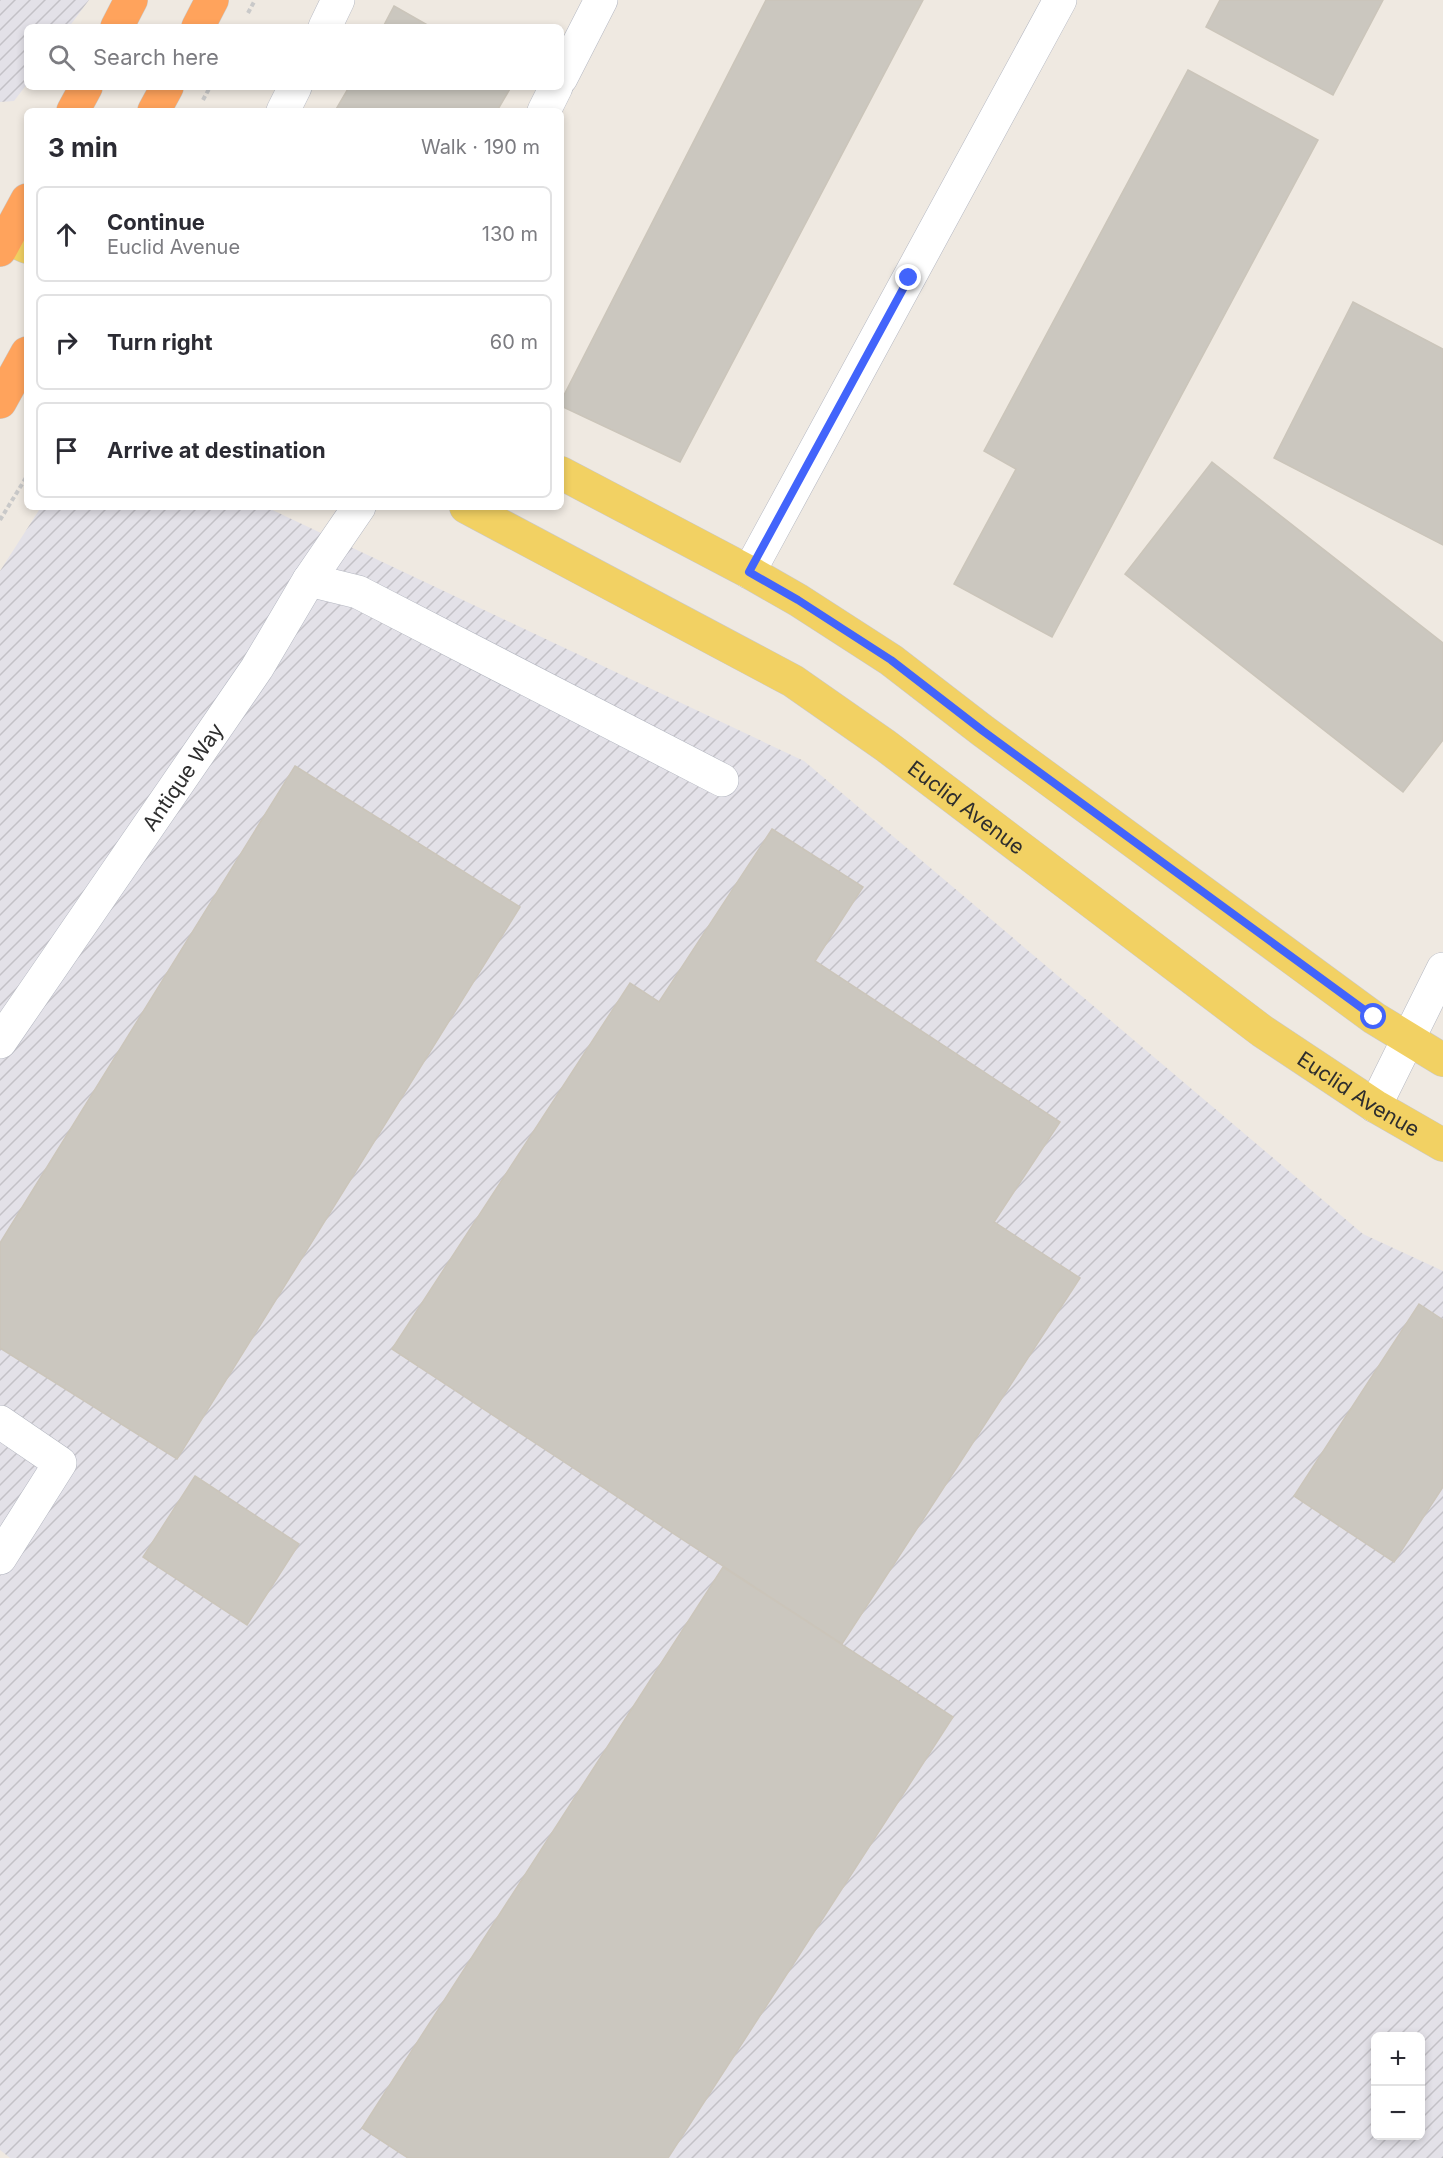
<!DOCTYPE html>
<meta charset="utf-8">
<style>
:root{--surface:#fff;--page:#f2f2f3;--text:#2b2b33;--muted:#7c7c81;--line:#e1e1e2}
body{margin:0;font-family:Inter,sans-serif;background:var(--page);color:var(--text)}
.controls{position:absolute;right:18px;bottom:18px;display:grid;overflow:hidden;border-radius:9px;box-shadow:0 3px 9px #0003}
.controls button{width:54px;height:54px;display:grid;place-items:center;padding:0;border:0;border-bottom:2px solid var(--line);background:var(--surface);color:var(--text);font:30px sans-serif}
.stop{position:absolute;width:18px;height:18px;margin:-14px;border:4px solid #4264fb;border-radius:50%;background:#fff}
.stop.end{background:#4264fb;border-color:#fff;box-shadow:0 2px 6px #0008}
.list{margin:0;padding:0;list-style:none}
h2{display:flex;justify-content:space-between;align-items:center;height:78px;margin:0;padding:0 24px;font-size:26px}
h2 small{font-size:20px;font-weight:400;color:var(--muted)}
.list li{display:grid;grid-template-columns:39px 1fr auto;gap:18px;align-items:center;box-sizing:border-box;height:96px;margin:0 12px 12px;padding:0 12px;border:2px solid var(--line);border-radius:9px}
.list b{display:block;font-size:22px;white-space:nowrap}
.list p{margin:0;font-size:20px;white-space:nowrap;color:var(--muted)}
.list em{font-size:20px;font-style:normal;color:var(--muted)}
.icon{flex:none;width:33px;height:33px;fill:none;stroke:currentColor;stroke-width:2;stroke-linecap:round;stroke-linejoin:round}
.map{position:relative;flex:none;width:1443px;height:2158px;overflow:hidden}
.search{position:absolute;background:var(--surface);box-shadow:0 3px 9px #0003;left:24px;top:24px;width:540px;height:66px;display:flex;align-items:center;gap:15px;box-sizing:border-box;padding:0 21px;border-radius:9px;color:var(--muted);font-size:22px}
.panel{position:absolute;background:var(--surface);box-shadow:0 3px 9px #0003;left:24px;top:108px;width:540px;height:402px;border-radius:9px}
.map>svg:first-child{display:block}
.industrial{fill:url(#industrial-furrows);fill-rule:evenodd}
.building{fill:#cbc7bf;stroke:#cbc5ba;stroke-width:1.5}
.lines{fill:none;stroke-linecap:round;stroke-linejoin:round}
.minor-casing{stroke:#b4b7c1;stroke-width:34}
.major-casing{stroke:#c9c9c9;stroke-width:34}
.highway-casing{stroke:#c9c9c9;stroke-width:34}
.path{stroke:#c9c9c9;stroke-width:4;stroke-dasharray:4.5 3;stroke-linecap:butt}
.minor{stroke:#fff;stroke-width:33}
.major{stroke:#f2d163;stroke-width:33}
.highway{stroke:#ffa35c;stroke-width:33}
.route{stroke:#4264fb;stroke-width:8}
.labels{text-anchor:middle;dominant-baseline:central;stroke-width:6;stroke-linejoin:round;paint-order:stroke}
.street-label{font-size:21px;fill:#2e2e2e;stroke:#fff}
</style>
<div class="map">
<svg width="1443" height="2158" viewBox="0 0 1443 2158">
<defs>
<pattern id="industrial-furrows" width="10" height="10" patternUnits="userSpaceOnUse" patternTransform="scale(1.5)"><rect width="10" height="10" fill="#e3e1e8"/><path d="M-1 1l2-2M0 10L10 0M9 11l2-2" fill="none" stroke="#c3c1c7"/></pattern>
</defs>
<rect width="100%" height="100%" fill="#efe9e1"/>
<g class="industrial">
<polygon points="0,0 89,0 69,27 27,27 27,84 14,101 0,102"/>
<path d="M41,507H266L804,761L1363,1234L1443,1271V2158H10L0,2150V571ZM1376,2036H1420V2136H1376Z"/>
</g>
<g class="building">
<polygon points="766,0 923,0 680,462 561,406 561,401"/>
<polygon points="1220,0 1383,0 1333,95 1206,27"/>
<polygon points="394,6 431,27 383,27"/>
<polygon points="1188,70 1318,140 1052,637 954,584 1016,469 984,451"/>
<polygon points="349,87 511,87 497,111 335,111"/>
<polygon points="1353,302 1443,349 1443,545 1274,458"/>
<polygon points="1212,462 1443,643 1443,740 1403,792 1125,574"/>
<polygon points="295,766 520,907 177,1459 0,1348 0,1243"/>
<polygon points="772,829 863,887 815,961 1060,1122 994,1222 1080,1278 842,1644 392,1349 630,983 659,1002"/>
<polygon points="1419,1304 1443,1320 1443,1487 1394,1562 1294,1496"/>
<polygon points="195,1476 299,1544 247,1625 143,1557"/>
<polygon points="723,1567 953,1717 668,2158 408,2158 362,2128"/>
</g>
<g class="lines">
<g class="minor-casing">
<g id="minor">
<polyline points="325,27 338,0"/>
<polyline points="561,78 601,0"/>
<polyline points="283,111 295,87"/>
<polyline points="544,111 556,87"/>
<polyline points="749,572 1060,0"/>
<polyline points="309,580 358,592 722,780"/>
<path id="s1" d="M0,1042L257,668L309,580L359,507"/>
<polyline points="1375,1106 1443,969"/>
<polyline points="0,1422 60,1463 0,1558"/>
</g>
</g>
<g class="major-casing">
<g id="major">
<polyline points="7,238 27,247"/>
<polyline points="561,473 749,572 798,600 891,660 983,731 1374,1018 1443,1060"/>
<path id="s2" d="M466,507L793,681L886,746L1262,1031L1375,1106L1443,1145"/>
</g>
</g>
<g class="highway-casing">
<g id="highway">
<polyline points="117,27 131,0"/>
<polyline points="198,27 212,0"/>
<polyline points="73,111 86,87"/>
<polyline points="154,111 167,87"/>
<polyline points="0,250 27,200"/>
<polyline points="0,402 27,353"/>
</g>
</g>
<g class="path">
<polyline points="248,13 255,0"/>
<polyline points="203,100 210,87"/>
<polyline points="0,520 27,476"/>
</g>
<use href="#minor" class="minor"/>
<use href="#major" class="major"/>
<use href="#highway" class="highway"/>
</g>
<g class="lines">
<polyline class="route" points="909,278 749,572 798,600 891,660 983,731 1374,1017"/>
</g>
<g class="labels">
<g class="street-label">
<text stroke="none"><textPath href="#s1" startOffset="322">Antique Way</textPath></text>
<text stroke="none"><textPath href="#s2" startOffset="585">Euclid Avenue</textPath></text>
<text stroke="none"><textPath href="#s2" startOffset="1071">Euclid Avenue</textPath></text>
</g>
</g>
</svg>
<div class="controls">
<button>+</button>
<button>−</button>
</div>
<div class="stop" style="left:1374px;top:1017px"></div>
<div class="stop end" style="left:909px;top:278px"></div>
<div class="search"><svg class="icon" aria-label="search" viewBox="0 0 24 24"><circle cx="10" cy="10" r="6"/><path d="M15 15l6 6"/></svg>Search here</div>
<section class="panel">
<h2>3 min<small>Walk · 190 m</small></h2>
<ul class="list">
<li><svg class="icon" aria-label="ahead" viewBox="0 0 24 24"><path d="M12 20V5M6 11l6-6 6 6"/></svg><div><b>Continue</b><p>Euclid Avenue</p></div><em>130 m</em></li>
<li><svg class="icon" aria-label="right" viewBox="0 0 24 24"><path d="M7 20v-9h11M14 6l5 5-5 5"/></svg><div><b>Turn right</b></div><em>60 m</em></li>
<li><svg class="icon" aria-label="arrive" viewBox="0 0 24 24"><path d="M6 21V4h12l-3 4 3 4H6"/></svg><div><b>Arrive at destination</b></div></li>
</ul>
</section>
</div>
